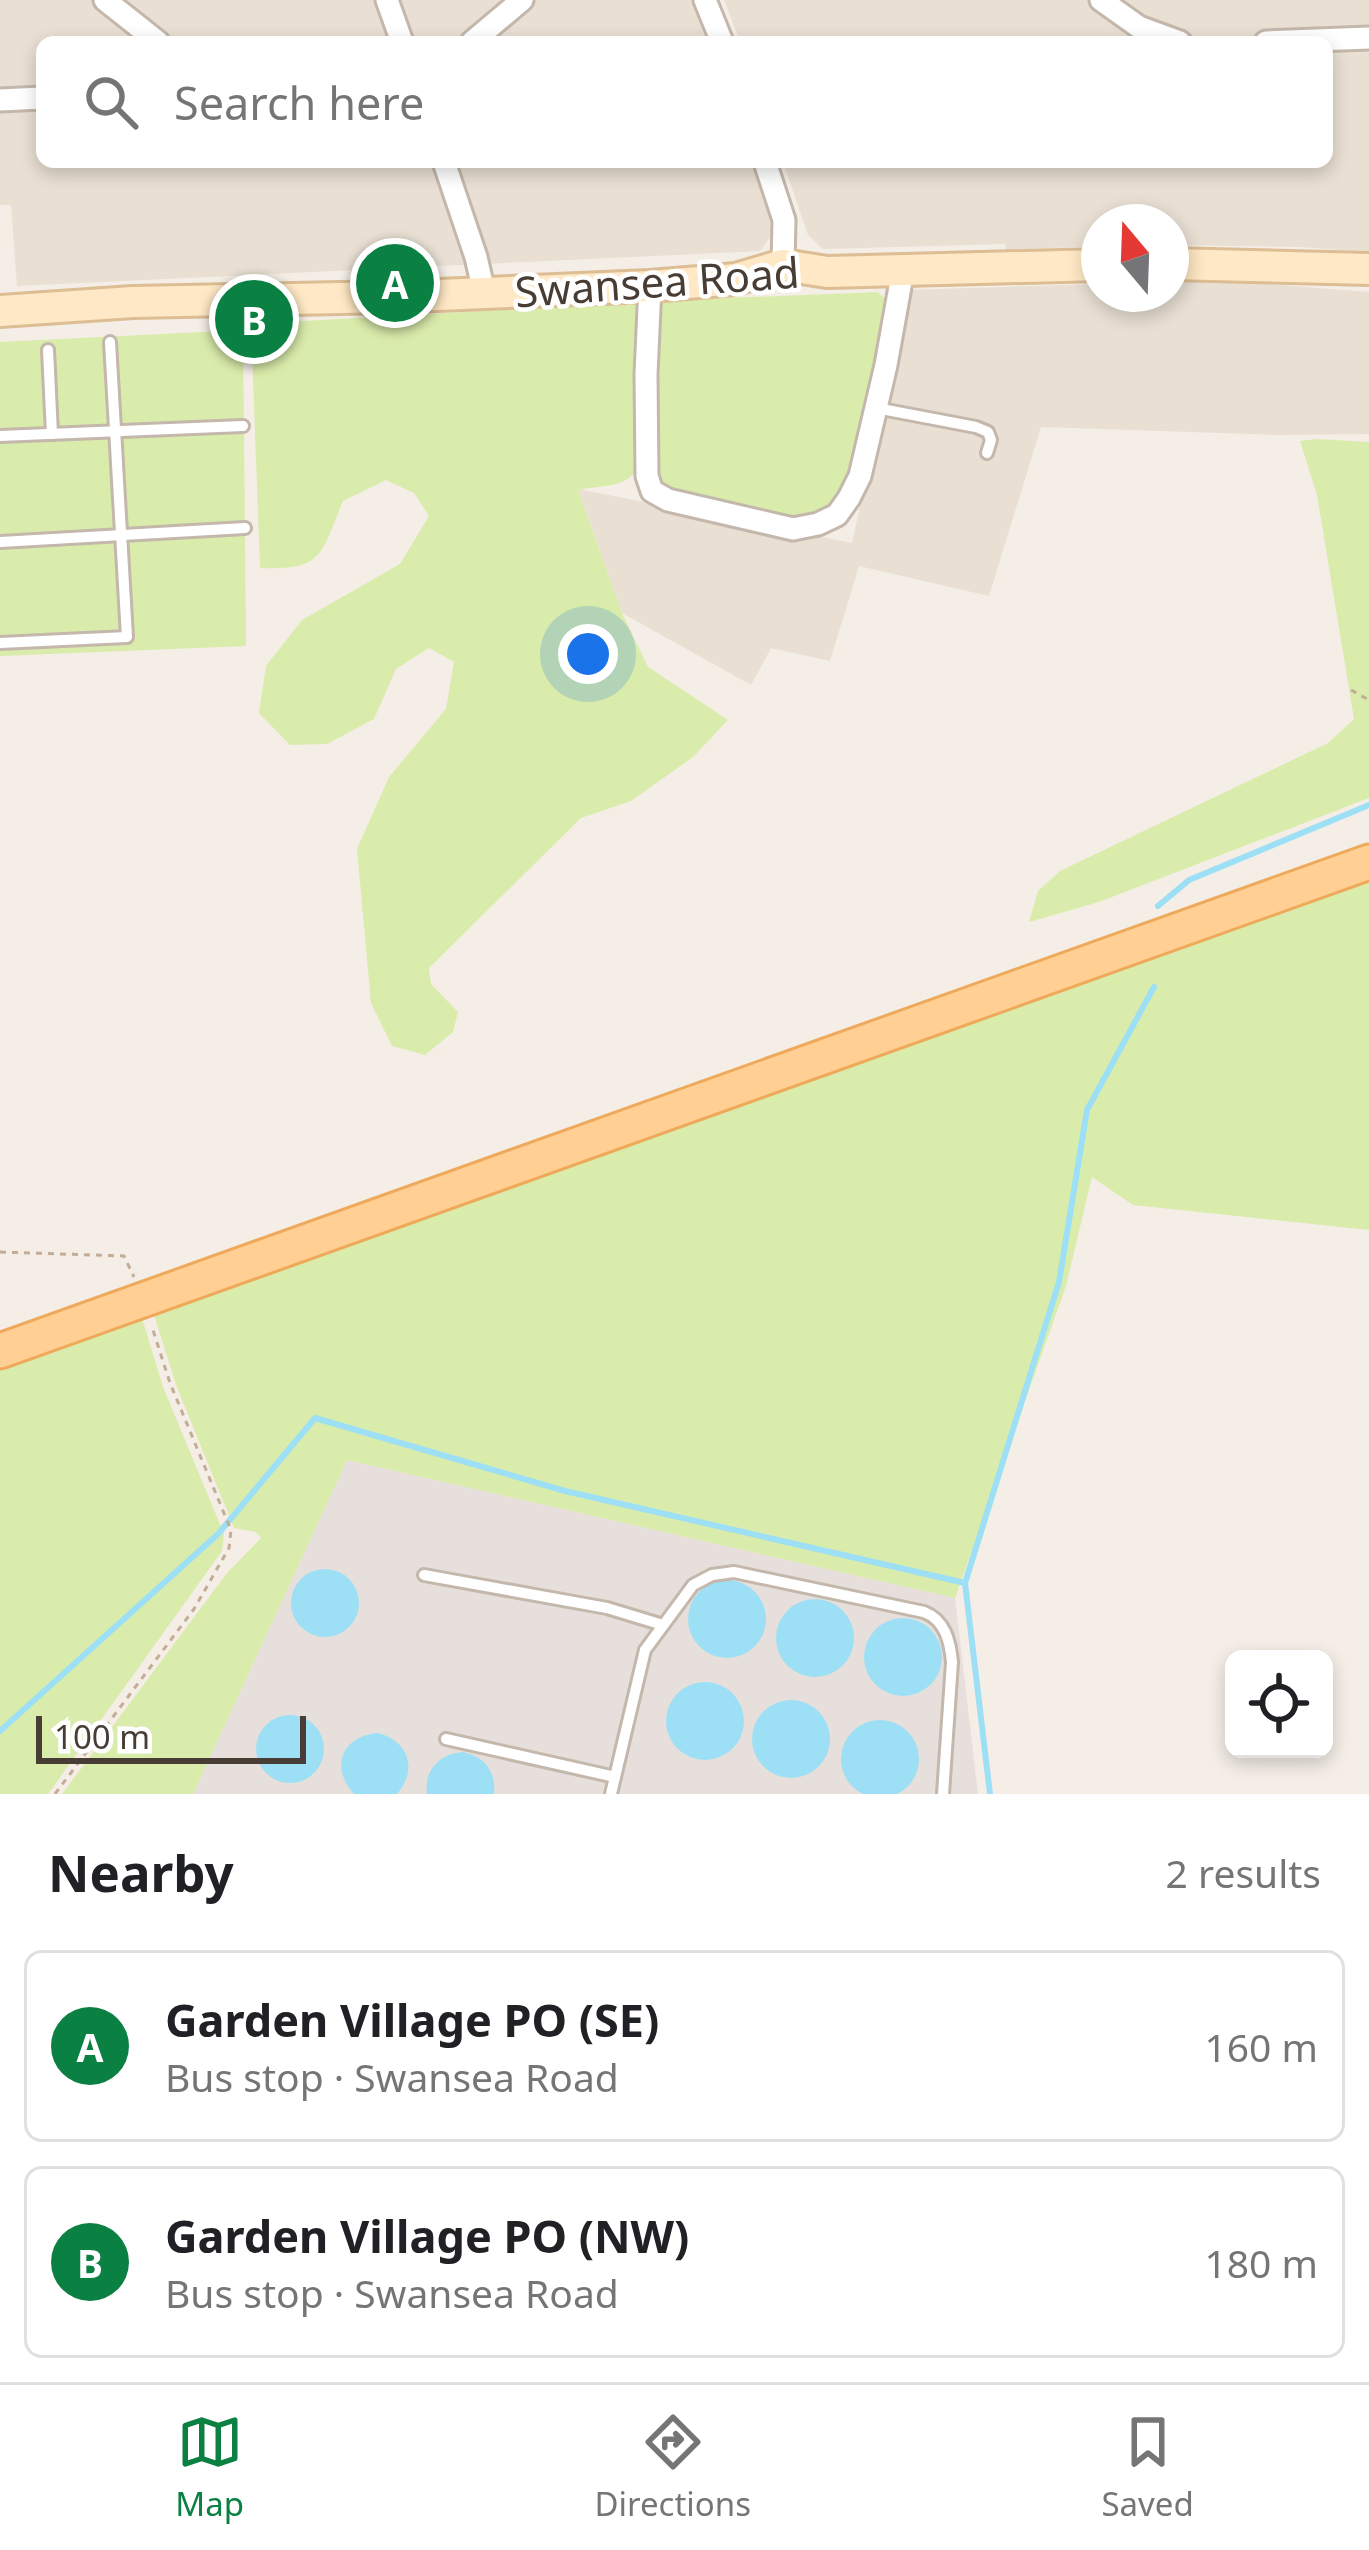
<!DOCTYPE html>
<meta charset="utf-8">
<style>
:root{--surface:#fff;--page:#f2f2f2;--text:#202124;--muted:#757577;--line:#e0e0e0;--accent:#0b8043}
body{margin:0;font-family:"Noto Sans",sans-serif;background:var(--page);color:var(--text)}
.controls{position:absolute;right:36px;bottom:36px;display:grid;overflow:hidden;border-radius:18px;box-shadow:0 6px 18px #0003}
.controls button{width:108px;height:108px;display:grid;place-items:center;padding:0;border:0;border-bottom:3px solid var(--line);background:var(--surface);color:var(--text);font:60px sans-serif}
.compass{position:absolute;left:1081px;top:204px;width:108px;height:108px;border-radius:50%;background:var(--surface);box-shadow:0 6px 18px #0003;rotate:341deg}
.scale{position:absolute;left:36px;bottom:30px;width:270px;box-sizing:border-box;padding-left:12px;border:6px solid #483d34;border-top:0;font-size:33px;line-height:42px;white-space:nowrap;color:#483d34;-webkit-text-stroke:9px #fff;paint-order:stroke}
.you{position:absolute;left:588px;top:654px;width:42px;height:42px;margin:-30px;border:9px solid #fff;border-radius:50%;background:#1a73e8;box-shadow:0 0 0 18px #1a73e833}
.badge{display:grid;place-items:center;width:78px;height:78px;border-radius:50%;background:var(--accent);color:#fff;font-size:39px;font-weight:700}
.pin{position:absolute;translate:-50% -50%;border:6px solid #fff;box-shadow:0 3px 12px #0006}
.list{margin:0;padding:0;list-style:none}
h2{display:flex;justify-content:space-between;align-items:center;height:156px;margin:0;padding:0 48px;font-size:51px}
h2 small{font-size:39px;font-weight:400;color:var(--muted)}
.list li{display:grid;grid-template-columns:78px 1fr auto;gap:36px;align-items:center;box-sizing:border-box;height:192px;margin:0 24px 24px;padding:0 24px;border:3px solid var(--line);border-radius:18px}
.list b{display:block;font-size:45px;white-space:nowrap}
.list p{margin:0;font-size:39px;white-space:nowrap;color:var(--muted)}
.list em{font-size:39px;font-style:normal;color:var(--muted)}
.icon{flex:none;width:66px;height:66px;fill:none;stroke:currentColor;stroke-width:2;stroke-linecap:round;stroke-linejoin:round}
.map{position:relative;flex:none;width:1369px;height:1794px;overflow:hidden}
.search{position:absolute;background:var(--surface);box-shadow:0 6px 18px #0003;left:36px;right:36px;top:36px;height:132px;display:flex;align-items:center;gap:30px;box-sizing:border-box;padding:0 42px;border-radius:18px;color:var(--muted);font-size:45px}
.sheet{height:588px;background:var(--surface)}
nav{display:flex;justify-content:space-around;align-items:center;box-sizing:border-box;height:168px;border-top:3px solid var(--line);background:var(--surface);font-size:33px;color:var(--muted)}
nav a{display:grid;justify-items:center;gap:6px}
nav .on{color:var(--accent)}
.map>svg:first-child{display:block}
.residential{fill:#e9dfd3}
.industrial{fill:#e6dfdb}
.green{fill:#daecab}
.water{fill:#9de0f6}
.lines{fill:none;stroke-linecap:round;stroke-linejoin:round}
.stream{stroke:#9de0f6;stroke-width:6}
.lane-casing{stroke:#c4b7ab;stroke-width:16}
.street-casing{stroke:#c4b7ab;stroke-width:27}
.secondary-casing{stroke:#dcbd94;stroke-width:36}
.primary-casing{stroke:#eea95a;stroke-width:39}
.path{stroke:#c4ad97;stroke-width:3;stroke-dasharray:6 6;stroke-linecap:butt}
.lane{stroke:#fff;stroke-width:10}
.street{stroke:#fff;stroke-width:21}
.secondary{stroke:#ffe8c5;stroke-width:30}
.primary{stroke:#ffcf94;stroke-width:33}
.labels{text-anchor:middle;dominant-baseline:central;stroke-width:9;stroke-linejoin:round;paint-order:stroke}
.street-label{font-size:42px;fill:#483d34;stroke:#fff}
</style>
<div class="map">
<svg width="1369" height="1794" viewBox="0 0 1369 1794">
<rect width="100%" height="100%" fill="#f4eee6"/>
<g class="residential">
<polygon points="0,0 692,0 706,39 704,42 42,42 42,162 752,162 767,203 773,233 760,251 17,286 11,205 0,205"/>
<polygon points="724,0 1369,0 1369,252 1299,247 1171,245 1171,222 1099,222 1099,246 1006,250 1005,244 823,249 808,235 783,162 1327,162 1327,42 740,42"/>
<polygon points="1216,280 1369,292 1369,434 1281,435 1041,427 989,596 859,566 830,661 771,648 751,685 622,613 578,489 852,543 907,290 1099,284 1099,294 1171,294 1171,282"/>
</g>
<polygon class="industrial" points="347,1460 955,1598 978,1794 193,1794"/>
<g class="green">
<path d="M878,292L884,298L888,309C878,354 862,472 831,502C819,514 805,517 787,518L675,491L661,484L652,473L653,301Z"/>
<path d="M642,302L637,469C625,489 599,485 578,490L622,613L648,667L728,720L693,757L631,801L581,818L429,968L431,984L458,1012L453,1032L425,1055L392,1046L371,1003L357,849L389,777L446,709L454,662L429,648L396,669L374,719L327,744L290,745L259,713L266,666L302,620L400,564L429,516L414,493L386,480L343,501C320,555 325,570 260,568L251,324Z"/>
<polygon points="243,330 246,646 0,656 0,342"/>
<polygon points="1317,439 1369,442 1369,798 1099,902 1029,922 1038,891 1060,871 1328,743 1354,719 1317,495 1300,441"/>
<polygon points="1369,882 1369,1230 1133,1205 1092,1177 1066,1286 955,1598 347,1460 193,1794 62,1794 227,1573 261,1538 256,1532 234,1528 176,1385 154,1315"/>
<polygon points="142,1318 163,1387 224,1534 222,1551 48,1794 0,1794 0,1369"/>
</g>
<g class="water">
<circle cx="325" cy="1603" r="34"/>
<circle cx="727" cy="1619" r="39"/>
<circle cx="815" cy="1638" r="39"/>
<circle cx="903" cy="1657" r="39"/>
<circle cx="705" cy="1721" r="39"/>
<circle cx="791" cy="1739" r="39"/>
<circle cx="290" cy="1749" r="34"/>
<circle cx="880" cy="1759" r="39"/>
<path d="M378,1733C409,1741 418,1770 397,1794H354C330,1768 341,1736 378,1733Z"/>
<path d="M463,1752C485,1757 496,1771 494,1794H427C424,1770 439,1754 463,1752Z"/>
</g>
<g class="lines">
<g class="stream">
<polyline points="1158,906 1189,880 1369,805"/>
<polyline points="0,1731 218,1534 315,1418 565,1491 965,1583"/>
<polyline points="990,1794 965,1583 1059,1282 1087,1110 1154,987"/>
</g>
<g class="lane-casing">
<g id="lane">
<polyline points="48,350 52,434"/>
<polyline points="876,408 976,427 988,432 991,440 987,453"/>
<polyline points="0,436 243,426"/>
<polyline points="0,542 245,528"/>
<polyline points="0,643 127,637 110,342"/>
<polyline points="424,1575 607,1608 663,1625"/>
<polyline points="446,1739 615,1777"/>
<path d="M611,1794L645,1650L693,1585L712,1575L734,1572L924,1612C945,1620 950,1641 952,1662L943,1794"/>
</g>
</g>
<g class="street-casing">
<g id="street">
<polyline points="105,0 158,42"/>
<polyline points="387,0 402,42"/>
<polyline points="705,0 722,42"/>
<polyline points="1101,0 1139,27 1180,42"/>
<polyline points="472,42 522,0"/>
<polyline points="1266,42 1369,38"/>
<polyline points="0,100 42,98"/>
<polyline points="444,162 476,257 484,292"/>
<polyline points="765,162 784,220 783,265"/>
<polyline points="650,286 646,374 647,476 652,491 668,500 793,529 818,524 837,515 849,498 860,476 886,365 903,270"/>
</g>
</g>
<g class="secondary-casing">
<g id="secondary">
<polyline points="1171,264 1369,269"/>
<polyline points="0,311 133,302 391,297 650,286 736,279 783,265 827,272 1099,265"/>
</g>
</g>
<g class="primary-casing">
<polyline id="primary" points="0,1351 1369,862"/>
</g>
<g class="path">
<polyline points="1351,690 1369,700"/>
<polyline points="0,1252 124,1256 134,1277"/>
<polyline points="55,1794 194,1609 229,1548 231,1530 170,1383 152,1327"/>
</g>
<use href="#lane" class="lane"/>
<use href="#street" class="street"/>
<use href="#secondary" class="secondary"/>
<use href="#primary" class="primary"/>
</g>
<g class="labels">
<g class="street-label">
<text transform="translate(657 281) rotate(-4)">Swansea Road</text>
</g>
</g>
</svg>
<div class="controls">
<button><svg class="icon" aria-label="locate" viewBox="0 0 24 24"><circle cx="12" cy="12" r="6"/><path d="M12 2v4M12 18v4M2 12h4M18 12h4"/></svg></button>
</div>
<svg class="compass" viewBox="-18 -18 36 36"><path d="M0-13l5 13h-10z" fill="#e53935"/><path d="M0 13l5-13h-10z" fill="#757577"/></svg>
<div class="scale">100 m</div>
<div class="you"></div>
<div class="pin badge" style="left:395px;top:283px">A</div>
<div class="pin badge" style="left:254px;top:319px">B</div>
<div class="search"><svg class="icon" aria-label="search" viewBox="0 0 24 24"><circle cx="10" cy="10" r="6"/><path d="M15 15l6 6"/></svg>Search here</div>
</div>
<section class="sheet">
<h2>Nearby<small>2 results</small></h2>
<ul class="list">
<li><span class="badge">A</span><div><b>Garden Village PO (SE)</b><p>Bus stop · Swansea Road</p></div><em>160 m</em></li>
<li><span class="badge">B</span><div><b>Garden Village PO (NW)</b><p>Bus stop · Swansea Road</p></div><em>180 m</em></li>
</ul>
</section>
<nav>
<a class="on"><svg class="icon" aria-label="map" viewBox="0 0 24 24"><path d="M3 6l6-2 6 2 6-2v14l-6 2-6-2-6 2zM9 4v14M15 6v14"/></svg>Map</a>
<a><svg class="icon" aria-label="directions" viewBox="0 0 24 24"><path d="M12 3l9 9-9 9-9-9zM9 14v-3h6M13 9l2 2-2 2"/></svg>Directions</a>
<a><svg class="icon" aria-label="saved" viewBox="0 0 24 24"><path d="M7 4h10v16l-5-4-5 4z"/></svg>Saved</a>
</nav>
